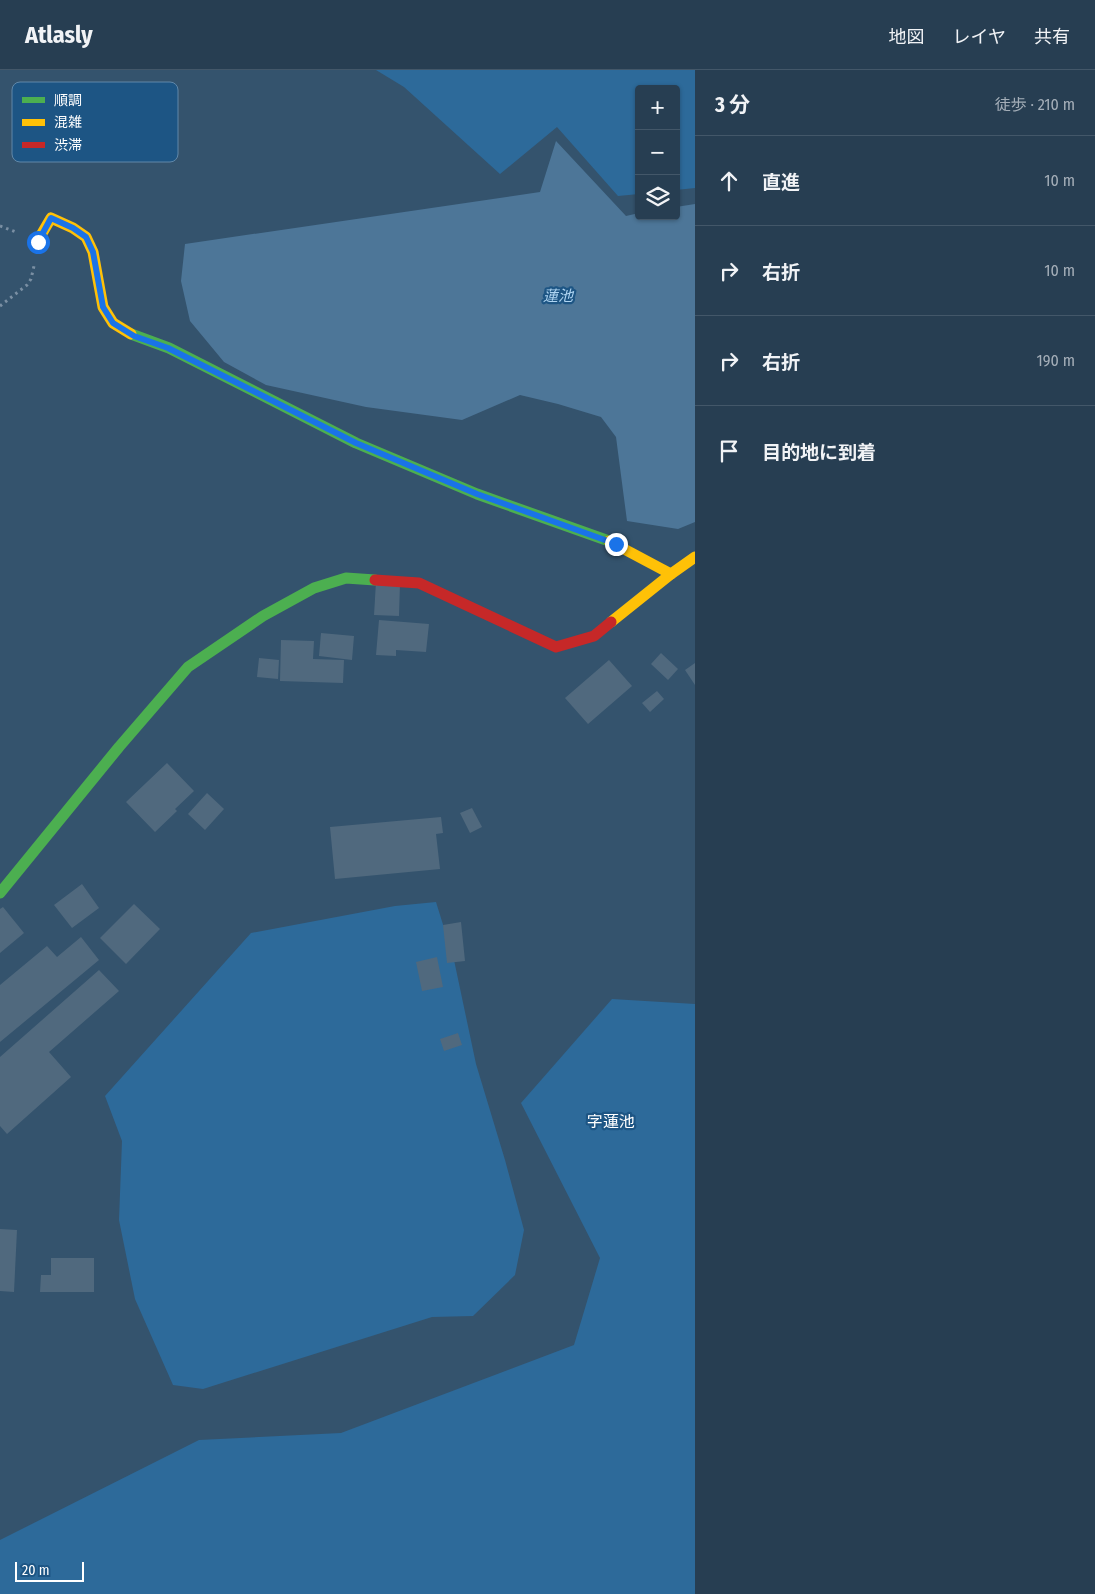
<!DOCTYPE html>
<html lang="ja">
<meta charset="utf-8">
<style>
:root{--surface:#273e52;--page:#2f4559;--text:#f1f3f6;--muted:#a4aeb8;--line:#435769}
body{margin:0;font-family:"Fira Sans Condensed","Noto Sans JP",sans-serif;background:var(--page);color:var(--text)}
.controls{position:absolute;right:15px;top:15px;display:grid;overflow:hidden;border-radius:5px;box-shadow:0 1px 4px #0004}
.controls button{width:45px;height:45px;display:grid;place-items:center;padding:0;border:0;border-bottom:1px solid var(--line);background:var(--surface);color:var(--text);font:25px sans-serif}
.scale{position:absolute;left:15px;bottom:12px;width:69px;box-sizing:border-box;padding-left:5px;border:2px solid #fff;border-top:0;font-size:14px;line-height:18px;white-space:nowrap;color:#fff;-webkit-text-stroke:4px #1d5584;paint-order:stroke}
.stop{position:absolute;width:15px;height:15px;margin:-11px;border:4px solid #1a73e8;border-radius:50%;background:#fff}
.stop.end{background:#1a73e8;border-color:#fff;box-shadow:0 1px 5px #0008}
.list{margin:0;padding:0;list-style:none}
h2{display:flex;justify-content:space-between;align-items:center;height:65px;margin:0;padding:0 20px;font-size:21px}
h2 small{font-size:16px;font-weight:400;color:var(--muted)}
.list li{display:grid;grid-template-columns:32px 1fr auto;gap:15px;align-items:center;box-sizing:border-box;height:90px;padding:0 20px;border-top:1px solid var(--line)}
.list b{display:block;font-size:19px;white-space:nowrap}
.list em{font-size:16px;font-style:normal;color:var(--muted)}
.icon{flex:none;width:28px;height:28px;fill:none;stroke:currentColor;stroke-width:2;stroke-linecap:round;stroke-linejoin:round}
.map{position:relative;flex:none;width:695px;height:1524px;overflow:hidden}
header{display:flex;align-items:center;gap:30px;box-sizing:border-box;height:70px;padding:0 25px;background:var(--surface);border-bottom:1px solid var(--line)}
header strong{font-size:24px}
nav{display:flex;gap:28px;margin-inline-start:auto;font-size:18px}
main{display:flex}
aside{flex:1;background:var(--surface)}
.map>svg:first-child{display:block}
.green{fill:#2d6a9a}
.water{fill:#4d7698}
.building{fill:#50697e}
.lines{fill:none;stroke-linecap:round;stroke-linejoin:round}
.path{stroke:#7a8fa3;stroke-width:3;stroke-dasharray:2.5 4;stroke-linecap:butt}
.fast{stroke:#4caf50;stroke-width:11}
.slow{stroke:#ffc107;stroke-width:11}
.jam{stroke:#c62828;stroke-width:11}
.route{stroke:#1a73e8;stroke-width:6}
.labels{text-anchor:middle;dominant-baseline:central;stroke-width:4.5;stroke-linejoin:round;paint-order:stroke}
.water-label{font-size:15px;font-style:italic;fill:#afd5f2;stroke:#1d5584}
.quarter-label{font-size:16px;fill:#fff;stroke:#1d5584}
.key{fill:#1d5584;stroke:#6188a9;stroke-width:1}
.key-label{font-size:14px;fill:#fff}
</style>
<header>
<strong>Atlasly</strong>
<nav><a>地図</a><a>レイヤ</a><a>共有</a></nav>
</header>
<main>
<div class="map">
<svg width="695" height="1524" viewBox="0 0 695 1524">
<rect width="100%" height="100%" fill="#34536d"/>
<g class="green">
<polygon points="376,0 695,0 695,118 676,120 676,19 639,19 639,124 618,126 557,57 500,104 404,17"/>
<polygon points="436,832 454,890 476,994 505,1090 524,1160 515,1205 473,1246 432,1247 203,1319 173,1315 135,1229 119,1150 122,1071 105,1026 251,863 395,836"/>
<polygon points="612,929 695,934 695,1524 0,1524 0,1470 199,1370 341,1363 574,1275 600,1188 521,1033"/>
</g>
<polygon class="water" points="556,71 626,146 639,143 639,146 676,146 676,137 695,134 695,452 678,459 627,451 616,367 601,347 558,334 520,325 462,350 366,337 266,315 224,292 190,251 181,211 185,174 540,122"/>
<g class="building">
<polygon points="376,512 400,513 399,546 374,545"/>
<polygon points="379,550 429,554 426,582 396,580 396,586 376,585"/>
<polygon points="321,563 354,566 352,590 319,586"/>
<polygon points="281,570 314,571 313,589 344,590 343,613 280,611"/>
<polygon points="661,583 678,599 668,610 651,594"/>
<polygon points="259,588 279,590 278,609 257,607"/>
<polygon points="609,590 632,616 588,654 565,628"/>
<polygon points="695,593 695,615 685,600"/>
<polygon points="657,621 664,629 650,642 642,633"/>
<polygon points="167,693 194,721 175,739 177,741 155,762 126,732"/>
<polygon points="207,723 224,739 205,760 188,744"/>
<polygon points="472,738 482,757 470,763 460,743"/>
<polygon points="441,747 443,763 436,764 440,799 335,809 330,757"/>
<polygon points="82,814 99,838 72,858 54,835"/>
<polygon points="134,834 160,859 126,894 100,868"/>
<polygon points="3,837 24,863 0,883 0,839"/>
<polygon points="461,852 465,891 447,893 443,855"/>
<polygon points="81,867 99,890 0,972 0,915 47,876 57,887"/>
<polygon points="437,887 443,917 422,921 416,892"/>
<polygon points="99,900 119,921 49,982 71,1007 7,1064 0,1056 0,987"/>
<polygon points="458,963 462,975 444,981 440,969"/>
<polygon points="0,1159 17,1160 14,1222 0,1221"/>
<polygon points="51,1188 94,1188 94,1222 40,1222 41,1205 51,1205"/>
</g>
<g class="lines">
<g class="path">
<polyline points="0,156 16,162"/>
<polyline points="0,236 27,215 31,209 34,196"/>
</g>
<g class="fast">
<polyline points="131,264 169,278 356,373 477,424 609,471"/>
<polyline points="0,823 119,677 188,597 263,546 314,518 346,508 375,510"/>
</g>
<g class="slow">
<polyline points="37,172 51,148 73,158 86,167 93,182 103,237 113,253 131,264"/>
<polyline points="609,471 671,504"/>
<polyline points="611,552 671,504 695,487"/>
</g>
<polyline class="jam" points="375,510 419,513 556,577 594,566 611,552"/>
</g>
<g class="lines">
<polyline class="route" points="38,172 51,148 73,158 86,167 93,182 103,237 113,253 134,266 168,278 356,373 477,424 616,474"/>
</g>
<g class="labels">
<g class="water-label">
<text x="558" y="226">蓮池</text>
</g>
<g class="quarter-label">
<text x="611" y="1051">字蓮池</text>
</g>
</g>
<rect x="12" y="12" width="166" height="80" rx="8" class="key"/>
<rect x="22" y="27" width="23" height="6" fill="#4caf50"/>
<rect x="22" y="49" width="23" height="7" fill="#ffc107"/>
<rect x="22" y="72" width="23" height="6" fill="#c62828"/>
<g class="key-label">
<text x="54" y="35">順調</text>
<text x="54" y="57">混雑</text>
<text x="54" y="80">渋滞</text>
</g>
</svg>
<div class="controls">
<button>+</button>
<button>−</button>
<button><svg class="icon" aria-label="layers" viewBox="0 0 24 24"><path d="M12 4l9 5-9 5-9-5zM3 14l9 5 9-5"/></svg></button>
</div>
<div class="scale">20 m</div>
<div class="stop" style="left:38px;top:172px"></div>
<div class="stop end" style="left:616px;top:474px"></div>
</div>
<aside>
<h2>3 分<small>徒歩 · 210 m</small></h2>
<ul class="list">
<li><svg class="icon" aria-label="ahead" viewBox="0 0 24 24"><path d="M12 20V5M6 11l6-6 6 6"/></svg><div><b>直進</b></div><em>10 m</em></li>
<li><svg class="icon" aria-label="right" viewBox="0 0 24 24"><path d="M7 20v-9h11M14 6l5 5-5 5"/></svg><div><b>右折</b></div><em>10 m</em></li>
<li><svg class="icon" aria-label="right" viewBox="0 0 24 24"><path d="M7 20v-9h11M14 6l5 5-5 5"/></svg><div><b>右折</b></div><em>190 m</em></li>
<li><svg class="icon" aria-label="arrive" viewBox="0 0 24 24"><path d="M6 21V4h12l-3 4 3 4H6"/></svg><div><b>目的地に到着</b></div></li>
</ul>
</aside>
</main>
